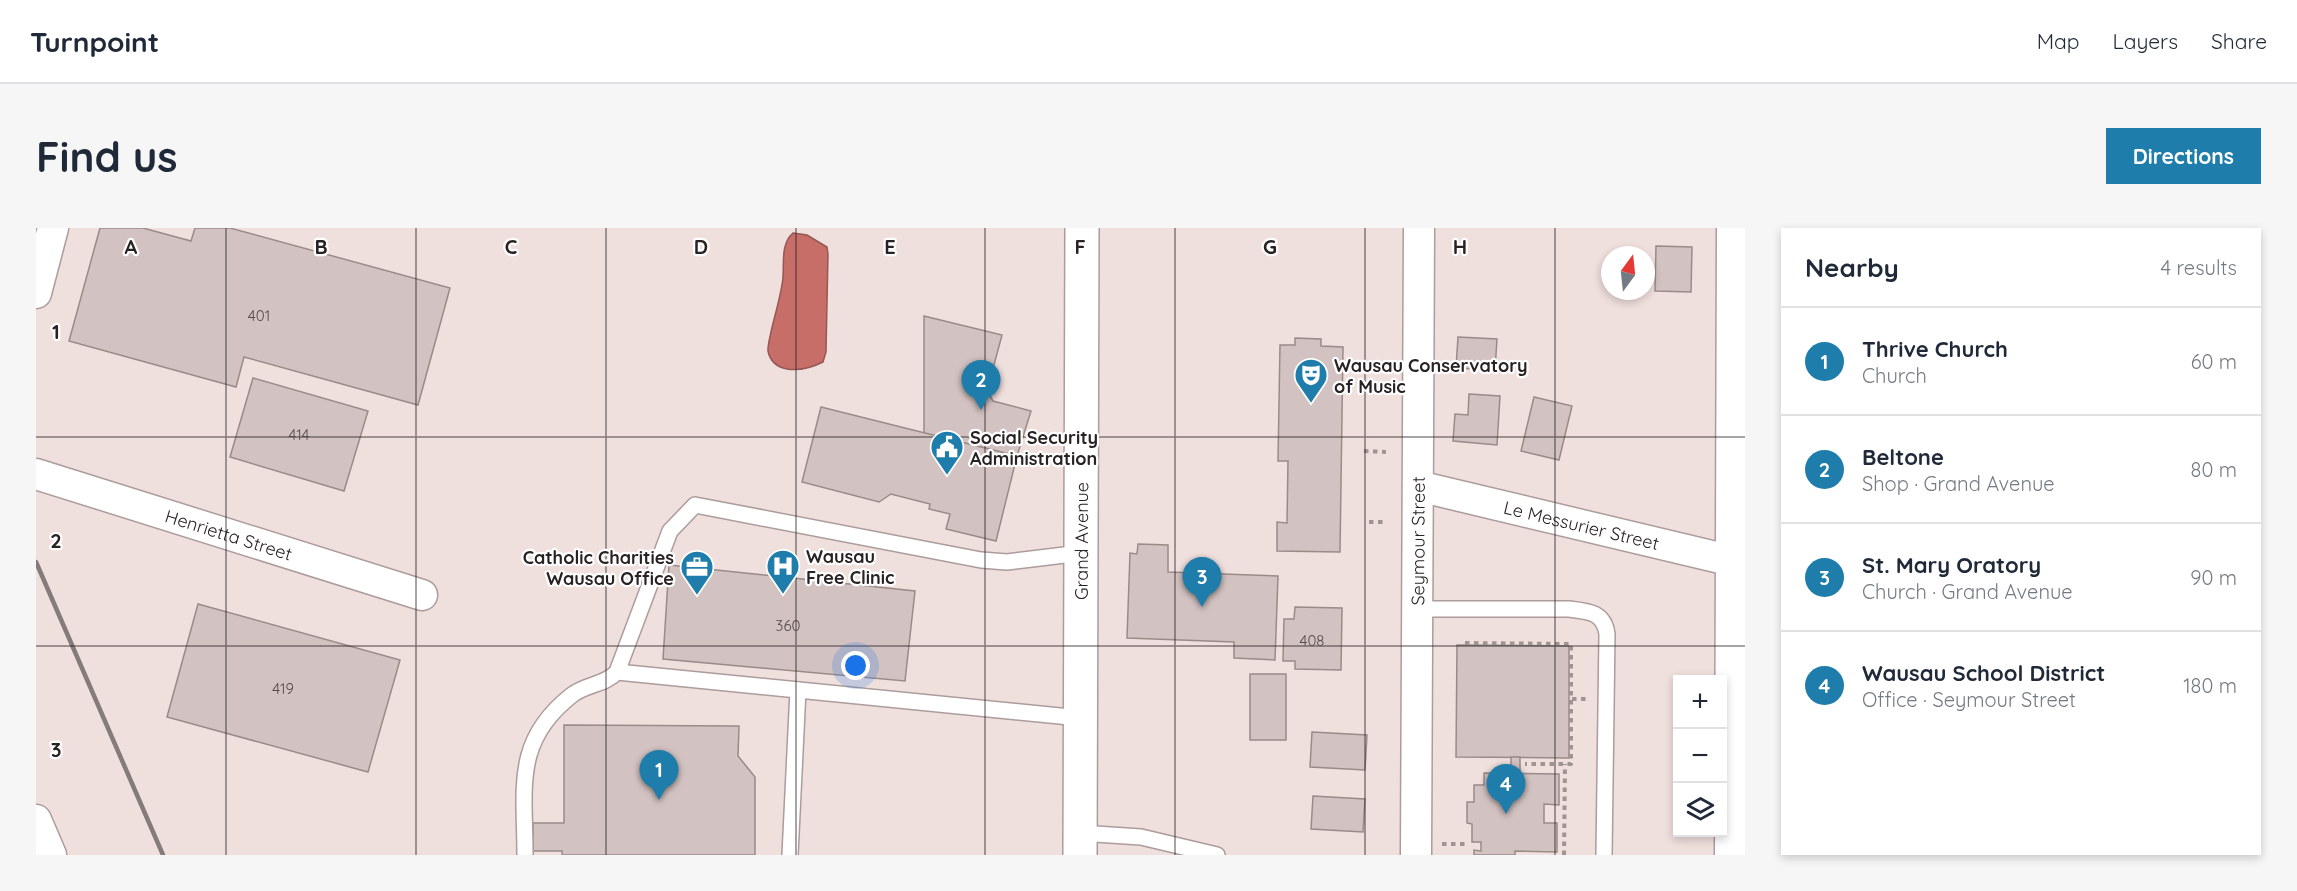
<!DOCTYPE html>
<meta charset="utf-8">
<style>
:root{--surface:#fff;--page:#f6f6f7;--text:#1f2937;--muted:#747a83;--line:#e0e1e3;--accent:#1e7daa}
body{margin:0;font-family:Quicksand,sans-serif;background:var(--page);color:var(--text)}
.controls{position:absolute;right:18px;bottom:18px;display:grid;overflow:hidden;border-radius:0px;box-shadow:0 3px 9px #0003}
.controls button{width:54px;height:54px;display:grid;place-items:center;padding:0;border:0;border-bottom:2px solid var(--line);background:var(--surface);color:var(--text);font:30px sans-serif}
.compass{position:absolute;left:1565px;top:18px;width:54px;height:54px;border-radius:50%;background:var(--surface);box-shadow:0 3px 9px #0003;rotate:15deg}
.you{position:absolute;left:820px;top:438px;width:21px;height:21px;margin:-15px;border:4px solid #fff;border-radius:50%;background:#1a73e8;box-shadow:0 0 0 9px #1a73e833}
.badge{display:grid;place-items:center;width:39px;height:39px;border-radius:50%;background:var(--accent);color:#fff;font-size:20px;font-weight:700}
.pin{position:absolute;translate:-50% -50px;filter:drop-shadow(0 2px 3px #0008)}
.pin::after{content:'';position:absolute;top:32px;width:21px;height:18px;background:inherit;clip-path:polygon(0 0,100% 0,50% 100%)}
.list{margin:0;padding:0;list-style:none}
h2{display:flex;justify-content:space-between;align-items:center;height:78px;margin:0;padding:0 24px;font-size:26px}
h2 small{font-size:20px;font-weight:400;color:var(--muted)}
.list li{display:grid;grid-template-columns:39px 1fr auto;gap:18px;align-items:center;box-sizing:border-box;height:108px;padding:0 24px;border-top:2px solid var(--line)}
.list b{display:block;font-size:22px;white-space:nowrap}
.list p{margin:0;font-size:20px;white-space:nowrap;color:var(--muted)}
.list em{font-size:20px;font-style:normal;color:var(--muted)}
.icon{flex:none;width:33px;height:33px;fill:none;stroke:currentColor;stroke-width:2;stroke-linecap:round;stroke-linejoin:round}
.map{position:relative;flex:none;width:1709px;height:627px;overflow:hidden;border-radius:0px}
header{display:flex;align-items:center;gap:36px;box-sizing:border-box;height:84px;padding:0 30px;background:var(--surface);border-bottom:2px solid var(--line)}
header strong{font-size:28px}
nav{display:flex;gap:33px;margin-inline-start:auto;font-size:21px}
.intro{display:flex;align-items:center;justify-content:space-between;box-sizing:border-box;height:144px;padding:0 36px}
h1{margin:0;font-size:42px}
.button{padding:15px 27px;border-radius:0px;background:var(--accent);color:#fff;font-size:21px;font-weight:700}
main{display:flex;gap:36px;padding:0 36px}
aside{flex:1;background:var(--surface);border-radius:0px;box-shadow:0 3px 9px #0003}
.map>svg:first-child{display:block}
.water{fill:#c76e69;stroke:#975754;stroke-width:1.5}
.building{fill:#d2c2c1;stroke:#9a8b89;stroke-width:1.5}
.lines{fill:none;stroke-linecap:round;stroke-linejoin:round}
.service-casing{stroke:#ac9c9b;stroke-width:18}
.minor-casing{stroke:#ac9c9b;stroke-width:33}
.primary-casing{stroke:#ac9c9b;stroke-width:36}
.path{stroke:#a09492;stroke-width:4;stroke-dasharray:4.5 4.5;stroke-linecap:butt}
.service{stroke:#fff;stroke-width:15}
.minor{stroke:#fff;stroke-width:30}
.primary{stroke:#fff;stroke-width:33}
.rail{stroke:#857b7a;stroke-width:4.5}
.grid{fill:none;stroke:#282222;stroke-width:1.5;stroke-opacity:0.55}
.labels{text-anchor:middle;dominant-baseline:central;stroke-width:4.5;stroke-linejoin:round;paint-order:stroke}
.number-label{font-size:15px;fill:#524a4a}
.poi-label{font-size:18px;font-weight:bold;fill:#282222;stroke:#fff;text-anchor:start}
.street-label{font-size:18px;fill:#282222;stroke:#fff}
.grid-label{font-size:20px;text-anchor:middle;font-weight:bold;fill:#282222;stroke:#fff;stroke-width:4.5;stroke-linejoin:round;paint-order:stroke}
</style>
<header>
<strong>Turnpoint</strong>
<nav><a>Map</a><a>Layers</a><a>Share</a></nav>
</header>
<div class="intro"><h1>Find us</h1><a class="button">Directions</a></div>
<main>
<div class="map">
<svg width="1709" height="627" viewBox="0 0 1709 627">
<rect width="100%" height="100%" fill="#efdfdd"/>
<path class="water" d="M757,5L771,7L791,19L792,26L790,124L787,134C775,140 764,143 751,141C741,139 734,133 732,123C731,111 746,68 747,49C748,34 745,15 757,5Z"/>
<g class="building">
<polygon points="64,0 107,0 155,13 159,0 194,0 414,60 382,177 208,129 200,159 33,113"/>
<polygon points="1620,18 1656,19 1655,64 1619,63"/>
<polygon points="888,88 966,107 951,163 957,173 995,183 981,228 888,205"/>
<polygon points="1422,109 1461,111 1459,142 1420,140"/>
<polygon points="1259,110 1285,111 1285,118 1307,119 1304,324 1241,323 1241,294 1251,295 1252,233 1242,233 1244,117 1259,117"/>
<polygon points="217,150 332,183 308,263 194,229"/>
<polygon points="1433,166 1464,168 1461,217 1417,213 1419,186 1432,187"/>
<polygon points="1498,169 1536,178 1523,232 1485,223"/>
<polygon points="785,179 981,228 960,313 910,301 914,286 893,281 894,276 855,266 843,274 766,254"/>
<polygon points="1102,316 1132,317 1132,344 1242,348 1239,432 1198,430 1198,414 1091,410 1094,325 1101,326"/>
<polygon points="633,337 879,363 869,453 627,431"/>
<polygon points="162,376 364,432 332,544 131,489"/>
<polygon points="1259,379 1306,380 1305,442 1259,441 1259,433 1247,433 1248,391 1258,391"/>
<polygon points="1421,417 1533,418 1533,530 1420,529"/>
<rect x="1214" y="446" width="36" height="66"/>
<polygon points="528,497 703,498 702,528 719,549 719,627 526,627 526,623 497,623 497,595 528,595"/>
<polygon points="1276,504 1331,507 1329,542 1274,539"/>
<rect x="1475" y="529" width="9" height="16"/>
<polygon points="1448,545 1523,546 1523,577 1508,576 1508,595 1521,595 1521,624 1479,623 1479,627 1438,627 1438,622 1445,623 1445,614 1436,614 1436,596 1431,595 1431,574 1438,574 1438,557 1448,557"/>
<polygon points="1277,568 1329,571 1327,604 1275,601"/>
</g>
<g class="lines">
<g class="service-casing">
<g id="service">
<path d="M1382,381H1533C1552,383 1568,384 1571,406L1568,627"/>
<polyline points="581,444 1044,490"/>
<polyline points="1044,605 1105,609 1181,627"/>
<path d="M489,627C489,560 477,513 536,467C550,456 569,457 581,444L634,303L659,277L945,332L971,334L1045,325"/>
<polyline points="754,627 762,462"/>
</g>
</g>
<g class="minor-casing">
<g id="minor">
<polyline points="0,65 17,0"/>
<path id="s1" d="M0,246L386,367"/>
<path id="s2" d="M1382,258L1709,336"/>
<polyline points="0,592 15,627"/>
<path id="s3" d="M1380,627L1383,0"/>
<polyline points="1694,627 1696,0"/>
</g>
</g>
<g class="primary-casing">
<g id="primary">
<path id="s4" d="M1044,627L1046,0"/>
</g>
</g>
<g class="path">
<polyline points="1328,223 1350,224"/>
<polyline points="1333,294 1350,294"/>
<polyline points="1429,415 1535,416 1535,536 1489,536"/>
<polyline points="1536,471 1552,471"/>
<polyline points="1406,616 1432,616"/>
<polyline points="1528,627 1529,536"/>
</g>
<use href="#service" class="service"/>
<use href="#minor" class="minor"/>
<use href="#primary" class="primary"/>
<polyline class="rail" points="0,334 127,627"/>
</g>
<path class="grid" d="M190,0V627M380,0V627M570,0V627M760,0V627M949,0V627M1139,0V627M1329,0V627M1519,0V627M0,209H1709M0,418H1709"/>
<defs>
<g id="theatre-pin" transform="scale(1.725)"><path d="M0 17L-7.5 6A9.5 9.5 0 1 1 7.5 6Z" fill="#1e7daa" stroke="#fff"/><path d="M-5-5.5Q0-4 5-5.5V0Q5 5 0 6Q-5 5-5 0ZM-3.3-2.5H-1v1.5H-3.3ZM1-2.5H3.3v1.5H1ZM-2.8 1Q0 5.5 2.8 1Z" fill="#fff"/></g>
<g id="civic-pin" transform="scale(1.725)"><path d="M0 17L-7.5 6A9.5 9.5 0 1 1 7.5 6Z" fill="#1e7daa" stroke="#fff"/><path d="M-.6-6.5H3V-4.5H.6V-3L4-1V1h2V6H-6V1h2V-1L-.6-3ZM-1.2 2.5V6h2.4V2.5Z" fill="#fff"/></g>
<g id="hospital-pin" transform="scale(1.725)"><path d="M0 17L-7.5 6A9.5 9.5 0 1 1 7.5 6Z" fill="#1e7daa" stroke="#fff"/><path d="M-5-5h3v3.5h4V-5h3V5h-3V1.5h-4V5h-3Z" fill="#fff"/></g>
<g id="office-pin" transform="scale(1.725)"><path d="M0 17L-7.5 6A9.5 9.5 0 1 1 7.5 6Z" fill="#1e7daa" stroke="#fff"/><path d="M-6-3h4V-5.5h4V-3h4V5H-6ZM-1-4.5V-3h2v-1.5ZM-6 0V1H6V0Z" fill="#fff"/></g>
</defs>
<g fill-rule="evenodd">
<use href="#theatre-pin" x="1275" y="147"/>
<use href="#civic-pin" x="911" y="219"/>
<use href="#hospital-pin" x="747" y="338"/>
<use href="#office-pin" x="661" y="339"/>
</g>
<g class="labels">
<g class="number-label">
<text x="223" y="87">401</text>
<text x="263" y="206">414</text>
<text x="752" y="397">360</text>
<text x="1276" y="412">408</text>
<text x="247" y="460">419</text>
</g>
<g class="poi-label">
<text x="1298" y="137">Wausau Conservatory<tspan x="1298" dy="21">of Music</tspan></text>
<text x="934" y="209">Social Security<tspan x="934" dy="21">Administration</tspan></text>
<text x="770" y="328">Wausau<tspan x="770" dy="21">Free Clinic</tspan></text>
<text x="638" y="329" text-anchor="end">Catholic Charities<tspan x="638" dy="21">Wausau Office</tspan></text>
</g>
<g class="street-label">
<text stroke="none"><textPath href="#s2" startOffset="168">Le Messurier Street</textPath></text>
<text stroke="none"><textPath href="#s1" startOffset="202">Henrietta Street</textPath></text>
<text stroke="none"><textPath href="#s4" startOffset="314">Grand Avenue</textPath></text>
<text stroke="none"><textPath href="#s3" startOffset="314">Seymour Street</textPath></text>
</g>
</g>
<g class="grid-label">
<text x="95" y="26">A</text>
<text x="285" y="26">B</text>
<text x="475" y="26">C</text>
<text x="665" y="26">D</text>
<text x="854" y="26">E</text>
<text x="1044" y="26">F</text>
<text x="1234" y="26">G</text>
<text x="1424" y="26">H</text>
<text x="20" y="111">1</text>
<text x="20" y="320">2</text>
<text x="20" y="529">3</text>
</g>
</svg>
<div class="controls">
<button>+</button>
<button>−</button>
<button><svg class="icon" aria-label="layers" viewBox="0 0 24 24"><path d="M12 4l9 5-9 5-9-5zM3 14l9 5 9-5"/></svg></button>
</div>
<svg class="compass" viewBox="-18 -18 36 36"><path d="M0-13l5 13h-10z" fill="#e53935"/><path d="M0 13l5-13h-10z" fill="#747a83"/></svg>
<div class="you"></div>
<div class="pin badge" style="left:623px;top:572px">1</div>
<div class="pin badge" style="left:945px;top:182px">2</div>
<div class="pin badge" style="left:1166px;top:379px">3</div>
<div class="pin badge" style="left:1470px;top:586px">4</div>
</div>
<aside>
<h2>Nearby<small>4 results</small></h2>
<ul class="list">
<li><span class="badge">1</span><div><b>Thrive Church</b><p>Church</p></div><em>60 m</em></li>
<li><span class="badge">2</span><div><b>Beltone</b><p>Shop · Grand Avenue</p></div><em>80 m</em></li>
<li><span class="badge">3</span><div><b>St. Mary Oratory</b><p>Church · Grand Avenue</p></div><em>90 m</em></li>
<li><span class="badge">4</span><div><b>Wausau School District</b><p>Office · Seymour Street</p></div><em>180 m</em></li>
</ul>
</aside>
</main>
